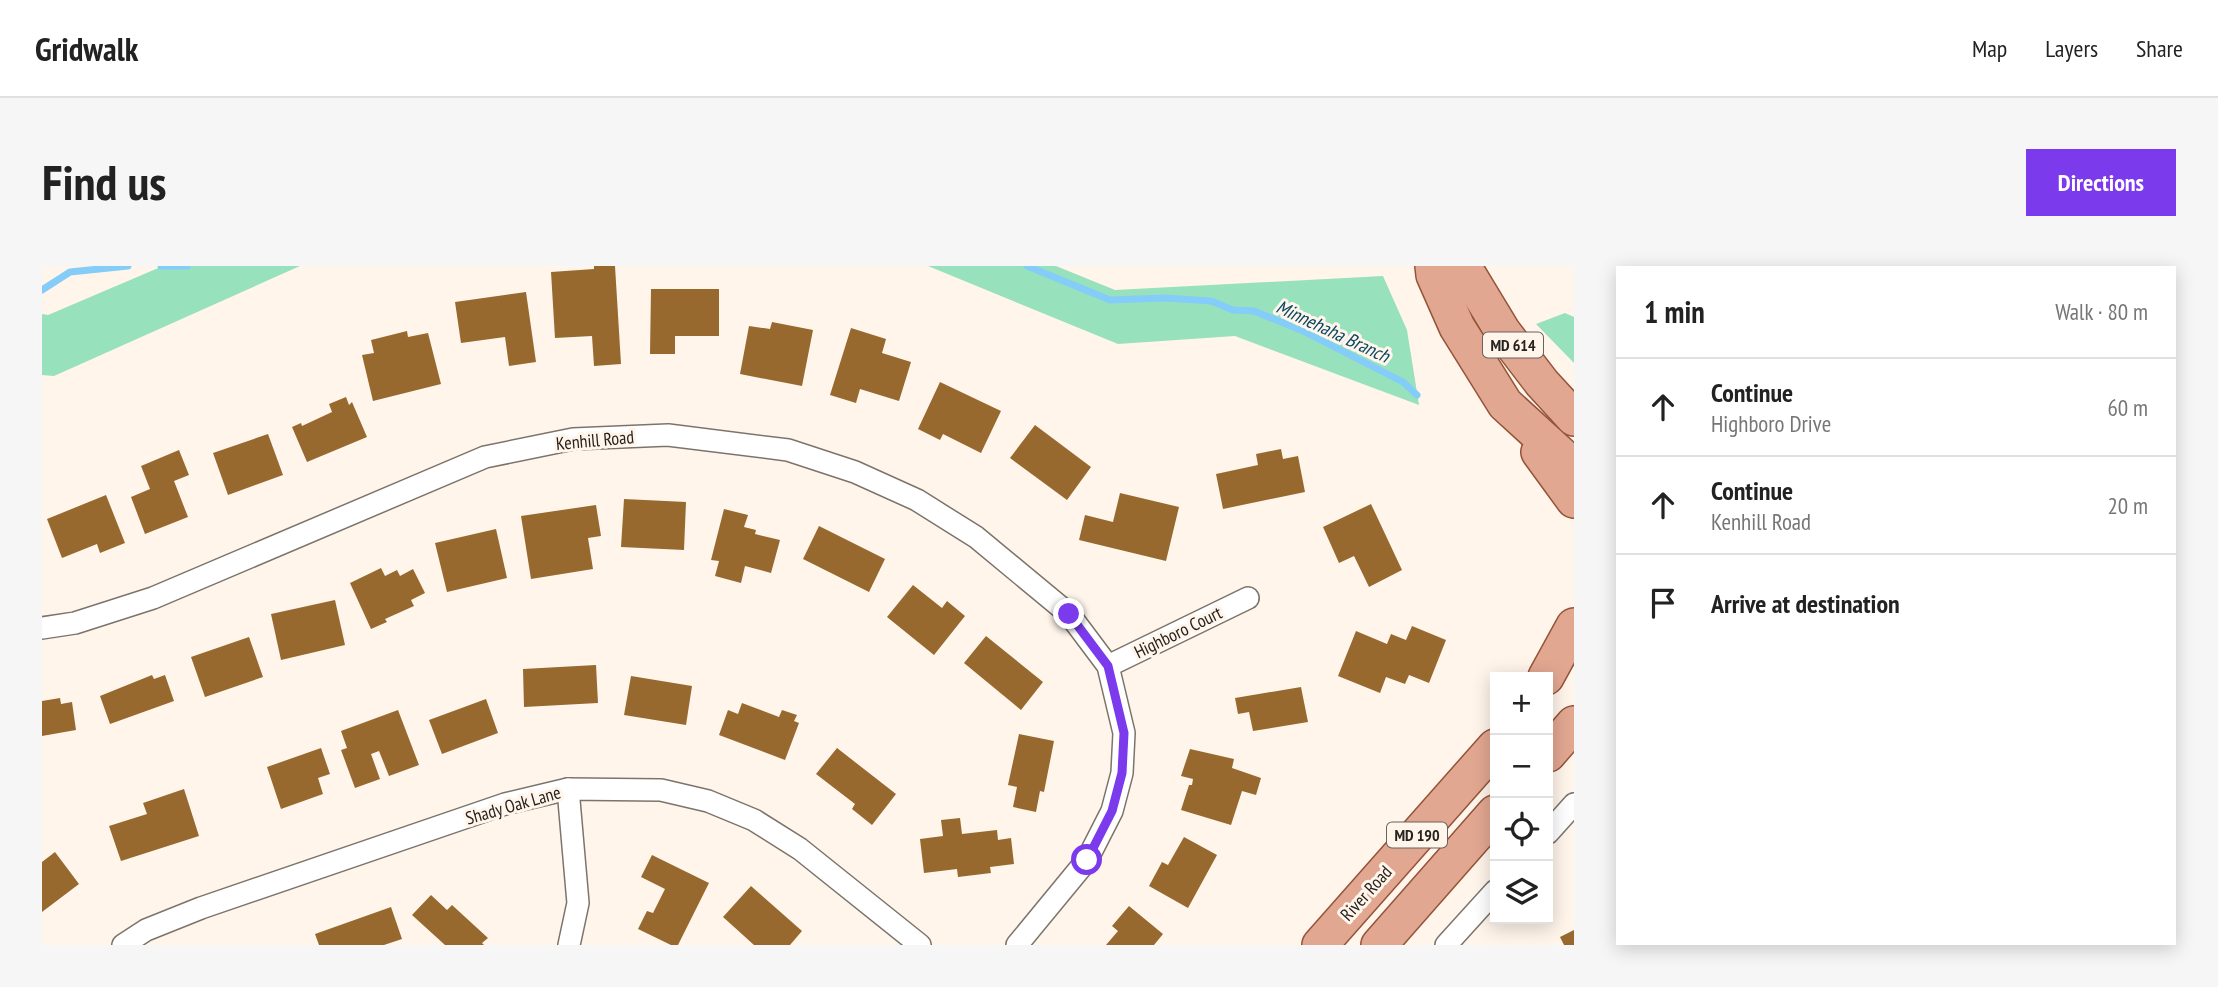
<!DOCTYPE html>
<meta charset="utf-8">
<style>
:root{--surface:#fff;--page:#f6f6f6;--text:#222;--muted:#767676;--line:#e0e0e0;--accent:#7c3aed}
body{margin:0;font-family:"PT Sans Narrow",sans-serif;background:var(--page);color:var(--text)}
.controls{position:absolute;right:21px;bottom:21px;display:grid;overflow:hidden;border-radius:0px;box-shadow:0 4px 18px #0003}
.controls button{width:63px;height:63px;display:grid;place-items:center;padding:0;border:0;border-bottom:2px solid var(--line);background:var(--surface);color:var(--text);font:35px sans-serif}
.stop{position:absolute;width:21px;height:21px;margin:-16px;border:5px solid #7c3aed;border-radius:50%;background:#fff}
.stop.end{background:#7c3aed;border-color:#fff;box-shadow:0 2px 7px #0008}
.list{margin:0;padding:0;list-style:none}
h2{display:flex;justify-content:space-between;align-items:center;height:91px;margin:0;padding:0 28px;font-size:30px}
h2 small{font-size:23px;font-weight:400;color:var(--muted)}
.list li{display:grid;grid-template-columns:46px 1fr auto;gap:21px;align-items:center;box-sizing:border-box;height:98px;padding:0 28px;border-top:2px solid var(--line)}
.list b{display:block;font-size:26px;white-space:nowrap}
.list p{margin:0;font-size:23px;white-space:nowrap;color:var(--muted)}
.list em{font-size:23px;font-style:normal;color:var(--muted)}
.icon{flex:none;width:38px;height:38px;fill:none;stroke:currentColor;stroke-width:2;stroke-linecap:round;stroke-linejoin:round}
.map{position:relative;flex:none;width:1532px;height:679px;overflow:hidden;border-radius:0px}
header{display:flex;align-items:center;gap:42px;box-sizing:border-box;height:98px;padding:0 35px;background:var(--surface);border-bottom:2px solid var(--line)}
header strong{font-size:33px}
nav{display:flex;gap:38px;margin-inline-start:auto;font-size:24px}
.intro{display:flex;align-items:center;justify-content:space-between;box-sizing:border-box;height:168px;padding:0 42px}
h1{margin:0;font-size:49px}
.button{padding:18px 32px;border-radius:0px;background:var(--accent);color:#fff;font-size:24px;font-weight:700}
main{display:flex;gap:42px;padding:0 42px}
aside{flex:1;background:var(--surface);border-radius:0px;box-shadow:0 4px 18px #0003}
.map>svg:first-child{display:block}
.green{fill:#98e1bd}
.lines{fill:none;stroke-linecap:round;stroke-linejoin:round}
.stream{stroke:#84cdf8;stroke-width:7}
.building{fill:#97692f}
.street-casing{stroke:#7c746b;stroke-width:24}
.primary-casing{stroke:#945339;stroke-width:38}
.street{stroke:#fff;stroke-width:21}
.primary{stroke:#e2a791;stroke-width:35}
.route{stroke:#7c3aed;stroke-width:9}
.labels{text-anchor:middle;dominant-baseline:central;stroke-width:6;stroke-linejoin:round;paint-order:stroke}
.shield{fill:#fff5eb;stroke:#67625c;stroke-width:2}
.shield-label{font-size:16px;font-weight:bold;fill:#26231f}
.street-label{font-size:18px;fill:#26231f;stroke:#fff5eb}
.water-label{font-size:19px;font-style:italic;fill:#0b4864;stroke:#fff5eb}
</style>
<header>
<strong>Gridwalk</strong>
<nav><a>Map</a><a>Layers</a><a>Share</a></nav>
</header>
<div class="intro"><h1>Find us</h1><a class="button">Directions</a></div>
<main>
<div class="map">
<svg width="1532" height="679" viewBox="0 0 1532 679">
<rect width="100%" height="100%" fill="#fff5eb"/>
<g class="green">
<polygon points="121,0 258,0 12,110 0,109 0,48 6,49"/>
<polygon points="886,0 1014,0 1073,24 1341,10 1365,64 1377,139 1193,70 1076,78"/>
<polygon points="1523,47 1532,51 1532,97 1494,58"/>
</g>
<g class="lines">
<g class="stream">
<polyline points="119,0 145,0"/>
<polyline points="985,0 1068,34 1123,32 1169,35 1191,44 1212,45 1261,65 1361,116 1375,129"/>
<polyline points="0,24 28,6 86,0"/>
</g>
</g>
<g class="building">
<polygon points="552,0 573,0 579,98 552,100 550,70 513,72 509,6 552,3"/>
<polygon points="609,23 677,23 677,70 633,70 633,88 608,88"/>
<polygon points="484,26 494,96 467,100 463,71 419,77 413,36"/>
<polygon points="730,56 771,64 760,120 698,108 707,60 728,63"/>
<polygon points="809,62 844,73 840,87 869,96 857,135 818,123 814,137 788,129"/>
<polygon points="365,65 366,71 386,67 399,118 331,135 320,89 332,87 329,74"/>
<polygon points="898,116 959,145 939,187 901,168 898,174 876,163"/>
<polygon points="304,131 307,139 310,136 325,171 265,196 250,161 259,157 260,160 290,146 287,138"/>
<polygon points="993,159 1049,201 1025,234 968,192"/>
<polygon points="226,168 241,209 186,229 171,187"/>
<polygon points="1239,183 1241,193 1256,190 1263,226 1181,243 1174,208 1216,199 1214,188"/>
<polygon points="137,184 147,209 132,215 146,251 103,268 89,231 108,223 99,200"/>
<polygon points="1078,227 1137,241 1124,295 1037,274 1043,249 1071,256"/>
<polygon points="64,229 83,277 58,287 55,278 20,292 5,253"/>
<polygon points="582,233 644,236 642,284 579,281"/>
<polygon points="1329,238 1360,304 1327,321 1312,290 1297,297 1281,261"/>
<polygon points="554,239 559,270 546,272 551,303 489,313 479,250"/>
<polygon points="682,243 706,249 702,261 714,264 713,268 738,274 729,307 703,300 699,317 673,310 677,295 669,294"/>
<polygon points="777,260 843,293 827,326 761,293"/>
<polygon points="454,263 465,312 405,326 393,277"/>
<polygon points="339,302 343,310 355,304 358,310 371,303 383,327 369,334 372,340 343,353 345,356 329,363 308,317"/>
<polygon points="871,319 900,342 905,335 923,350 892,389 845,351"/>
<polygon points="293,334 303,379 239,394 229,348"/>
<polygon points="1370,360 1404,374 1387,417 1367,409 1363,418 1344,411 1338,427 1296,410 1314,365 1345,378 1349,368 1364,374"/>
<polygon points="944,370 1001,416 979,444 922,397"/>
<polygon points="207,371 221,411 163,431 149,391"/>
<polygon points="554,399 556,437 482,441 481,403"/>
<polygon points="110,409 112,413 123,409 132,435 68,458 58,430"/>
<polygon points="589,410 650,420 644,459 582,449"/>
<polygon points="1259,421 1266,456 1211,465 1207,446 1196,448 1193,432"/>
<polygon points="18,432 19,438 30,436 34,464 0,470 0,435"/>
<polygon points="444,433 456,467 400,488 387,454"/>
<polygon points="700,437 737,451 740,444 755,449 752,455 757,457 743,494 677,469 686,444 696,448"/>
<polygon points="356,444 377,499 347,510 337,485 329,488 338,513 313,522 299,484 305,482 299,465"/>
<polygon points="977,468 1012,475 1002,526 998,525 994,546 971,541 975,521 966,519"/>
<polygon points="279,482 288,508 276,512 281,528 239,543 225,501"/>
<polygon points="795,482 854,528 830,559 810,543 813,538 774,508"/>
<polygon points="1148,483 1192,493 1190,502 1219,512 1214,529 1200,525 1189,559 1139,544 1147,519 1150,519 1151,513 1139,510"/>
<polygon points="142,523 157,570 79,595 67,560 105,548 101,537"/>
<polygon points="918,552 920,568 955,564 956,574 969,572 972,598 948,601 949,607 916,611 915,603 882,607 878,573 901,570 899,554"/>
<polygon points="1142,571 1175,589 1146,642 1107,620 1120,596 1126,599"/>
<polygon points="13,586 37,618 0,646 0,596"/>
<polygon points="610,589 667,617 636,679 629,679 596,663 605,645 611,647 623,623 599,611"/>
<polygon points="709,620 760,665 748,679 712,679 681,651"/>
<polygon points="389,629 405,644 410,639 446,672 440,677 442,679 403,679 370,649"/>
<polygon points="1087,640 1121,668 1112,679 1064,679 1076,665 1070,660"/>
<polygon points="349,641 360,673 342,679 277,679 273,668"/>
<polygon points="1532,664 1532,679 1522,679 1518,671"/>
</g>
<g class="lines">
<g class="street-casing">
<g id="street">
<polyline points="0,362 33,357 111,332 443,191 531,173 626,169 746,184 813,206 875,234 934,271 1027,348 1066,400 1082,467 1080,507 1070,545 1045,594 975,679"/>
<polyline points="1066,400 1206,332"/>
<polyline points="526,523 536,637 527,679"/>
<polyline points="1506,567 1532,538"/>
<polyline points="81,679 104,664 159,642 463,538 526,523 619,524 666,535 712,554 758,583 878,679"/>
<polyline points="1404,679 1453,625"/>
</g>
</g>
<g class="primary-casing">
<g id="primary">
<polyline points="1391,0 1392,9 1415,61 1463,138 1532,201"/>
<polyline points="1421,0 1461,66 1500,117 1532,152"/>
<polyline points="1497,186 1532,234"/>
<polyline points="1504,411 1532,360"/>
<polyline points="1506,488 1532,458"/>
<polyline points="1278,679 1453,481"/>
<polyline points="1337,679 1453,547"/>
</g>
</g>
<use href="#street" class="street"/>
<use href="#primary" class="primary"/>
</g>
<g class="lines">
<polyline class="route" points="1027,348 1066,400 1082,467 1080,507 1070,545 1045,594"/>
</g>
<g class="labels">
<g class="shield">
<rect x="1441" y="66.5" width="60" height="25" rx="5"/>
<rect x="1345" y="556.5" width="60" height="25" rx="5"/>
</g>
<g class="shield-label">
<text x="1471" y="79">MD 614</text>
<text x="1375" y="569">MD 190</text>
</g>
<g class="street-label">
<text transform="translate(553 174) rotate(-5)">Kenhill Road</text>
<text transform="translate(1136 366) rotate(-26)">Highboro Court</text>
<text transform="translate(471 539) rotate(-16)">Shady Oak Lane</text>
<text transform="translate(1324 627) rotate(-48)">River Road</text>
</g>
<g class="water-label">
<text transform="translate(1291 65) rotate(25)">Minnehaha Branch</text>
</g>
</g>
</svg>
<div class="controls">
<button>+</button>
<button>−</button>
<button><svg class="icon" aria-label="locate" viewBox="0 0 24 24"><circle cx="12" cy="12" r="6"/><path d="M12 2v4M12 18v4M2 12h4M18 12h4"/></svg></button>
<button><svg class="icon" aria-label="layers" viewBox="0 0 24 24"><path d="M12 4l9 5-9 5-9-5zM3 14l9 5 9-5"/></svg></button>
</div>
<div class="stop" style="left:1045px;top:594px"></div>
<div class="stop end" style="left:1027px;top:348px"></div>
</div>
<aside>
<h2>1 min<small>Walk · 80 m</small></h2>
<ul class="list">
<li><svg class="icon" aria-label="ahead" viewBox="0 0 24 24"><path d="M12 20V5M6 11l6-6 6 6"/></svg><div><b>Continue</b><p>Highboro Drive</p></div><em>60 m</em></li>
<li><svg class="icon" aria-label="ahead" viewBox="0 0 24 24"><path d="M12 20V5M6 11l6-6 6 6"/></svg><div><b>Continue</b><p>Kenhill Road</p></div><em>20 m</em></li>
<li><svg class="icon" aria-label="arrive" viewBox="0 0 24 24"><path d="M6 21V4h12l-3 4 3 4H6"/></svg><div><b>Arrive at destination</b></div></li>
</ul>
</aside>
</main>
